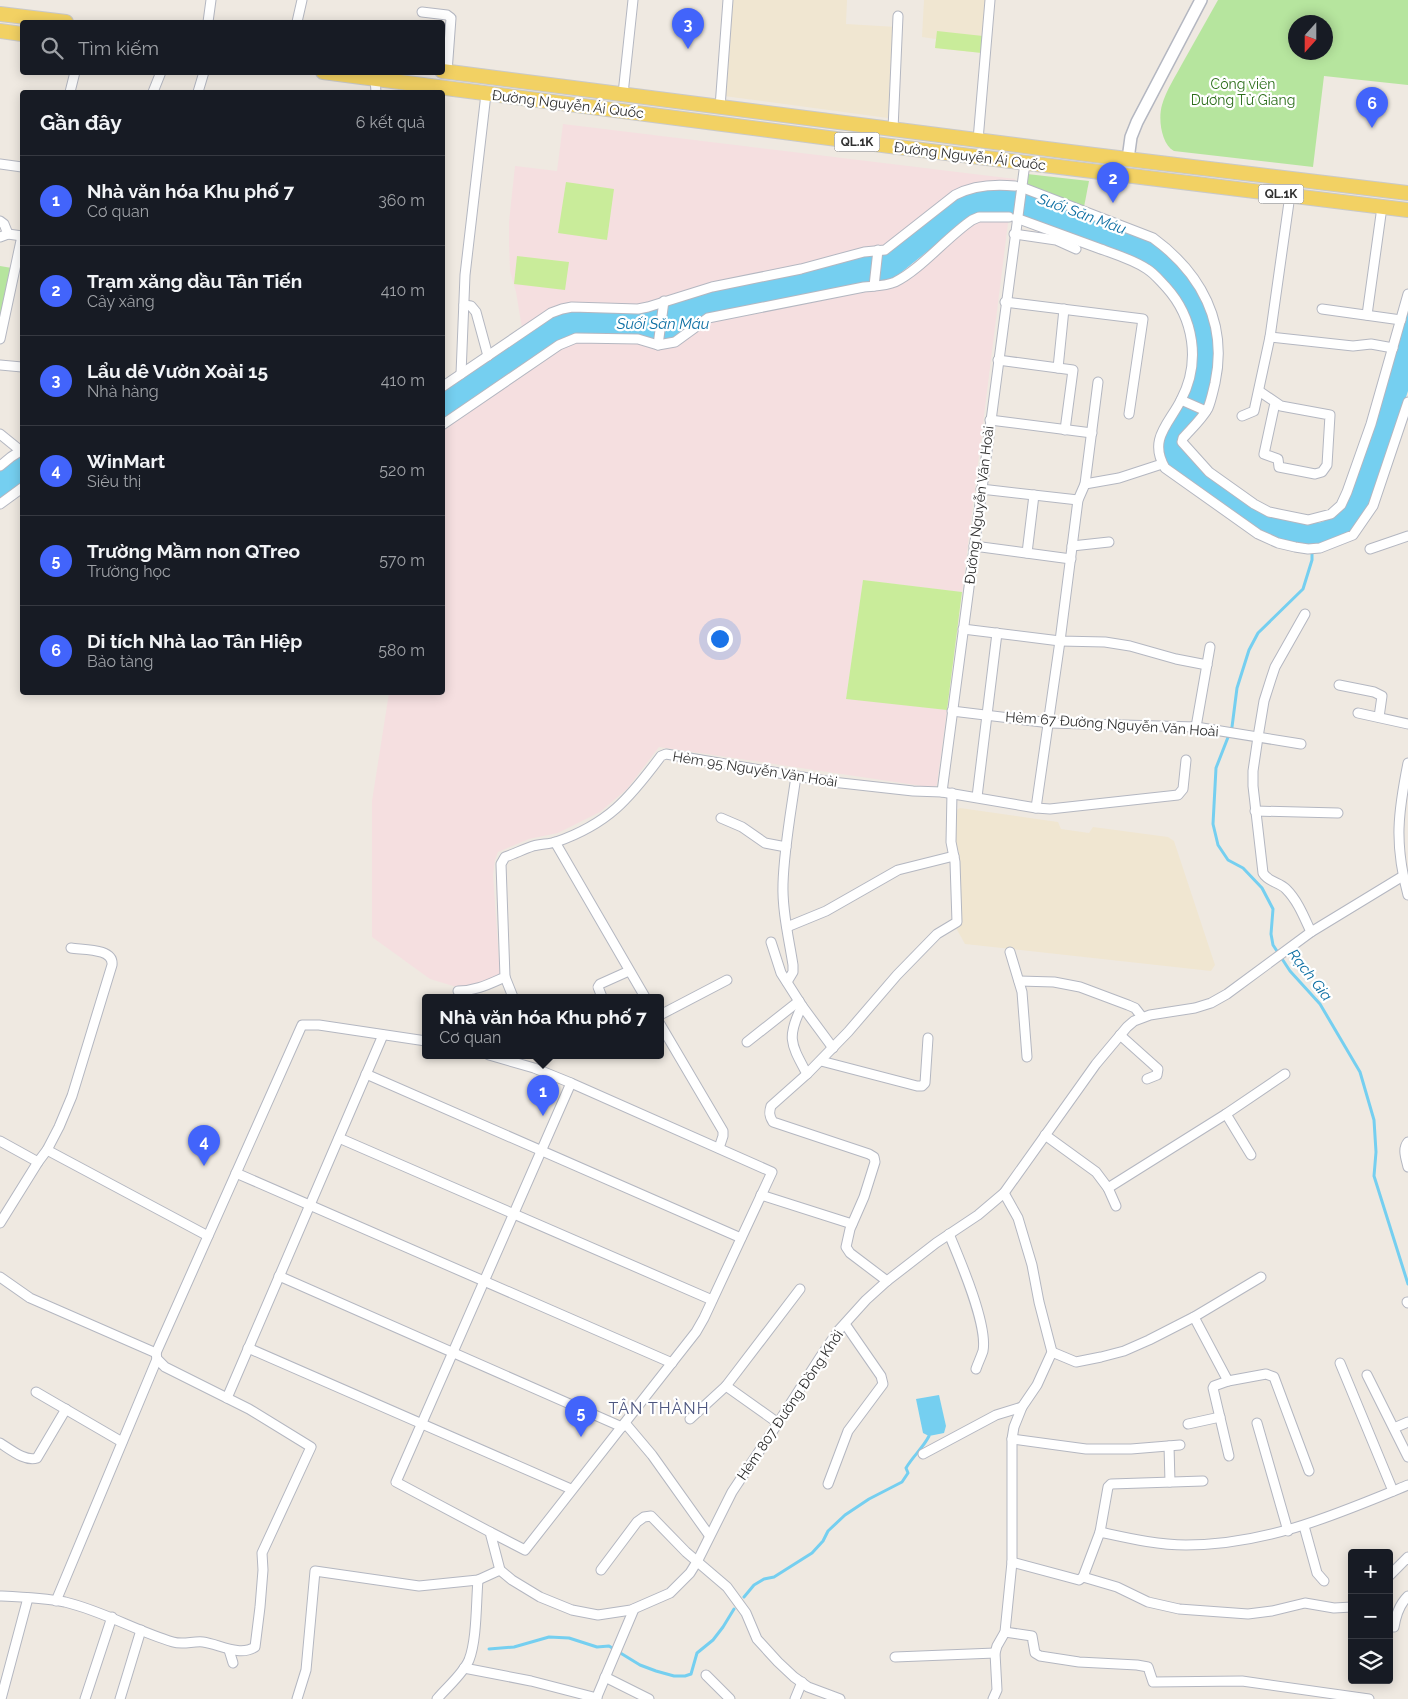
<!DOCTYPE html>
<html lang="vi">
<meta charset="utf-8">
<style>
:root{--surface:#171b24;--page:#242831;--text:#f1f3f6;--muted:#9ea1a6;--line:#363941;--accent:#4264fb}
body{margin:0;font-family:Raleway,sans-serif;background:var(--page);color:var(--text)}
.controls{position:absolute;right:15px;bottom:15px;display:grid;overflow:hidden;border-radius:5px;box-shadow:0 2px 12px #0003}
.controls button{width:45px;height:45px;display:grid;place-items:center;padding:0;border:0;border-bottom:1px solid var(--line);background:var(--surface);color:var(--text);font:25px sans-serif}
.compass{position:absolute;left:1288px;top:15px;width:45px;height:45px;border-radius:50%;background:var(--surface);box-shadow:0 2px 12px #0003;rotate:201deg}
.you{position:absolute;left:719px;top:638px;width:18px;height:18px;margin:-12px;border:4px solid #fff;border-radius:50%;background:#1a73e8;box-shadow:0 0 0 8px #1a73e833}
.badge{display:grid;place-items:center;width:32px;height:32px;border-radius:50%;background:var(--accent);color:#fff;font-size:16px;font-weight:700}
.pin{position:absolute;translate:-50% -41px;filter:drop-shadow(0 1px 2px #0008)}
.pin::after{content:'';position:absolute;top:26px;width:18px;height:15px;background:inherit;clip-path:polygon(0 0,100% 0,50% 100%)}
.popup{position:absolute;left:422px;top:994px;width:242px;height:65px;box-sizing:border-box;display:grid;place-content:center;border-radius:5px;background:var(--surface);filter:drop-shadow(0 1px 4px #0005);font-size:16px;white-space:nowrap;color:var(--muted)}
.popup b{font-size:19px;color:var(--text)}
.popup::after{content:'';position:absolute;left:50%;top:100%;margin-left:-10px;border:10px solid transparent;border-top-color:var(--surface)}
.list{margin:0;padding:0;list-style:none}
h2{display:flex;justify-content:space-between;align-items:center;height:65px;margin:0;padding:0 20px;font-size:21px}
h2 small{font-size:16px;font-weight:400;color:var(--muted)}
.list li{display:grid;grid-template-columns:32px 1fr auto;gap:15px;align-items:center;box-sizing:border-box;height:90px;padding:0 20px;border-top:1px solid var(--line)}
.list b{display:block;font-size:19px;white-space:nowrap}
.list p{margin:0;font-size:16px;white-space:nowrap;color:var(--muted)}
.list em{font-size:16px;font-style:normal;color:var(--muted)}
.icon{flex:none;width:28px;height:28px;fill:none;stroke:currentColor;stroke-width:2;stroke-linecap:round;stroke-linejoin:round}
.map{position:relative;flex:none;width:1408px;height:1699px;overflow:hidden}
.search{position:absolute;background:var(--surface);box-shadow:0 2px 12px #0003;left:20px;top:20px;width:425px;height:55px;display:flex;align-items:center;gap:12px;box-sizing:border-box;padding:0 18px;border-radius:5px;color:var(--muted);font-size:19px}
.panel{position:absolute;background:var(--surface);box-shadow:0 2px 12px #0003;left:20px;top:90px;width:425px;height:605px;border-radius:5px}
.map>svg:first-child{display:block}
.education{fill:#f0e6d1}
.medical{fill:#f5dfe0}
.green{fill:#b6e59e;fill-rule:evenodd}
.pitch{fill:#c9ec9a}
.water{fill:#75cff0}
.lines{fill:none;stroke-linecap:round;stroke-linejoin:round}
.stream{stroke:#75cff0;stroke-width:3}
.minor-casing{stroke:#b4b7c1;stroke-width:11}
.secondary-casing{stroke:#b4b7c1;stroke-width:14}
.primary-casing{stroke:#c9c9c9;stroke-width:16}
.minor{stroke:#fff;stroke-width:9}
.secondary{stroke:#fff;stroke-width:11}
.primary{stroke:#f2d163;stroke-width:14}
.labels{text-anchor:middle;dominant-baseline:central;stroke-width:4.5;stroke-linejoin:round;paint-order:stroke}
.shield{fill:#fff;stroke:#6d6d6d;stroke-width:1}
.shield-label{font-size:12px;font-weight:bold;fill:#2e2e2e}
.park-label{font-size:14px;fill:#2c6e1b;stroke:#fff}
.street-label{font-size:14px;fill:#2e2e2e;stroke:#fff}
.water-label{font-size:15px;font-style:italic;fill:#0d6fa3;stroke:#fff}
.quarter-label{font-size:16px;letter-spacing:1px;fill:#4d5680;stroke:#fff}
</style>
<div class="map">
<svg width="1408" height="1699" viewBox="0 0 1408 1699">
<rect width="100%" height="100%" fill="#efe9e1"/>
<g class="education">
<polygon points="731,0 847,0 846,24 897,27 895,61 891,61 888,118 724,96"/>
<polygon points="924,0 986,0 982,53 935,48 936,39 922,37"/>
<polygon points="960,808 1058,822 1061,829 1089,833 1093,827 1168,837 1174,841 1215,965 1211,971 965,944 955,926 960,923 959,851 953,847 954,812"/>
</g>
<polygon class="medical" points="563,124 1015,179 1008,223 962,592 863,580 846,698 947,710 937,784 936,786 929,787 659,747 627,789 600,812 558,833 529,839 498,852 495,860 493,875 500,975 477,986 460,988 430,979 372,937 372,801 389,693 442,692 443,430 467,412 522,328 516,292 510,271 509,244 509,222 515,166 557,171"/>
<g class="green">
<path d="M1218,0H1408V85L1324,76L1313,167L1174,151C1161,144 1158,118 1162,105C1166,91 1175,77 1182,64C1194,43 1206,21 1218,0ZM1296,22H1326V52H1296Z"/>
<polygon points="1027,174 1089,181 1084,207 1025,185"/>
<polygon points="0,266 12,268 0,321"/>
</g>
<g class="pitch">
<polygon points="937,31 983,36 982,53 935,48"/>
<polygon points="566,182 614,189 607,240 558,233"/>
<polygon points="517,256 569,262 565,290 514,284"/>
<polygon points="863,580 962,592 947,710 846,699"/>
</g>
<g class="water">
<path d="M1004,188L1024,192L1151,241C1184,264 1207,298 1215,337C1218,356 1212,387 1205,405C1201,416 1186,432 1178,442L1181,447L1207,474L1267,515L1293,522L1309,524L1322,522L1332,517L1344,506L1408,307V391L1370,505L1351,532L1319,544L1308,545L1279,539L1261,532L1168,465L1162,457L1161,446L1196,354L1167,283L1094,243L1009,213L970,217L893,279L708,315L674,339L665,341L575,334L566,337L443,421V392L553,316L573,310L639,312L707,292L864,255L886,253L957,198L967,193Z"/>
<polygon points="22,454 22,484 0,499 0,471 13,460"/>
<polygon points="939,1395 946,1426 944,1433 929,1436 923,1433 916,1399"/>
</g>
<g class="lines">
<g class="stream">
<polyline points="1312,551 1312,560 1303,589 1258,633 1249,650 1237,688 1232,727 1216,768 1213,824 1218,845 1228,860 1243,868 1262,888 1273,909 1271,934 1273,945 1290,971 1320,1004 1360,1072 1374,1120 1376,1152 1374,1176 1408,1284"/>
<path d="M744,1597L754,1585L764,1579L774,1577L812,1553L823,1541L828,1531L845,1515L869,1499L902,1482L908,1473L906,1468C913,1456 923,1448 929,1436"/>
<polyline points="489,1649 514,1647 549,1637 569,1638 597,1647 609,1646 640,1665 656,1671 674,1676 685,1676 691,1674 697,1653 713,1640 723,1627 734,1609"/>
</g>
<g class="minor-casing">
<g id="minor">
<polyline points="422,12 447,15 451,18 447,72"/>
<polyline points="208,22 211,0"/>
<polyline points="297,22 302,0"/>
<polyline points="375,79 376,92"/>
<polyline points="70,92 75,72"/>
<polyline points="153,92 161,72"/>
<polyline points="198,92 204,72"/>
<polyline points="623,94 633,0"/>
<polyline points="720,107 728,0"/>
<polyline points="893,129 898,16"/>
<polyline points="978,140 990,0"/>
<polyline points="0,164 22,167"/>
<path d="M1021,187L1153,238C1201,273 1228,323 1215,383C1213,391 1211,401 1208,408C1202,419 1191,429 1183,438L1182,442L1209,472L1254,504L1269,512L1308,520L1331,514L1341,505L1347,492L1371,424L1408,294"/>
<path d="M1016,218C1044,228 1071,238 1098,248C1114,254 1132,259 1147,269C1154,273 1160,281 1166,287C1194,318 1201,362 1181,400C1169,424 1148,439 1165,468L1258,534L1278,543L1295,547L1308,549L1320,548L1353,535L1373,506L1408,402"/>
<polyline points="0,221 4,224 8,234"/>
<polyline points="1014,234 1056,240 1076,249"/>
<polyline points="0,237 8,234 22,236"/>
<polyline points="874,286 878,250"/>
<polyline points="1005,302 1143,319 1129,414"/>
<polyline points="464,305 471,306 476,312 488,356"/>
<polyline points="1322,309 1401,320"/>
<polyline points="1367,315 1382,207"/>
<polyline points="1270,337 1353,346 1371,344 1393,348"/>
<polyline points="0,339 22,236"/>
<polyline points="658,345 664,301"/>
<polyline points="998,360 1073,370 1065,430"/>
<polyline points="0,365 22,367"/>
<polyline points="1058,368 1064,309"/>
<polyline points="461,374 465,275 486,94"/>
<path d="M442,387L551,313L562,309L572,307L638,309L648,307L712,287L801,269L864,252L885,250L955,195C972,186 995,184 1015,186"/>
<polyline points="1259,391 1281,406 1330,415 1327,465 1322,472 1315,474 1279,467 1278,459 1264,454 1275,403"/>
<polyline points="1181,400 1206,411"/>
<polyline points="1242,416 1254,411 1270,337 1290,195"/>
<polyline points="990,420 1092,433"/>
<path d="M442,425L559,345L576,338L638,339L658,345L675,342L708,318L864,287C873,286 886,286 895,282C920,270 947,237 972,220L979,217H1009"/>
<polyline points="0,434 21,451"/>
<polyline points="0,466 11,457 22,450"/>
<polyline points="1085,484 1119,478 1162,464"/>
<polyline points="981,489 1078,500"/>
<polyline points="0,504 22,488"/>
<polyline points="974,546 1071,559"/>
<polyline points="1072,546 1109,542"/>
<polyline points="1370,549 1408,536"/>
<polyline points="1027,553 1034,495"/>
<path d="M1305,614L1275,667L1271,679L1264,701L1258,737L1253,771V786L1263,873C1268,882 1279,882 1286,889C1298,901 1304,917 1311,932"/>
<polyline points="963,629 1060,641 1105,642 1130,646 1176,659 1207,665"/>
<polyline points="1339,685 1374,692 1382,696 1379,717"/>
<polyline points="952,711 1050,723 1196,727 1301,744"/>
<polyline points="1358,713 1408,724"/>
<polyline points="1196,727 1210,647"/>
<path d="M1408,763C1398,813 1394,844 1408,895"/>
<polyline points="942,792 1025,163"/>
<polyline points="977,797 997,633"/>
<polyline points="1036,808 1060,641 1078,500 1085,484 1098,382"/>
<polyline points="1255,811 1338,813"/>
<polyline points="721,818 742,827 765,843 786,847"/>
<polyline points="555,842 645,997"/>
<polyline points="787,927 826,911 898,870 954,856"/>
<polyline points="771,942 781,973 802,1006 833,1048"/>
<polyline points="1010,952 1022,992 1027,1057"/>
<polyline points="505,977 513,997"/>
<polyline points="1019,981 1054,982 1080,987 1128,1005 1135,1008 1142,1017"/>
<path d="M787,982L793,972V965C789,939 782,911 783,884C784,848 791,812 796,776"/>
<path d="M458,991C476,991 489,984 505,977L501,864L505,857C514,854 524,849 533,846C541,844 549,844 556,842C608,824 629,799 661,756L666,754L832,782L913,791L942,792L1036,808L1050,809L1178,795L1183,789L1186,760"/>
<polyline points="602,997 598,987 600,984 629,971"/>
<path d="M802,1006C786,1038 791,1044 807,1074"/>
<polyline points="660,1015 727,980"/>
<polyline points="660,1024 723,1131 723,1136 719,1148"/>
<polyline points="1120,1035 1158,1069 1157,1075 1147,1079"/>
<polyline points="747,1042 799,1001"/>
<polyline points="489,1055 534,1068 571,1083 772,1172 704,1318 696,1332 525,1550 490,1532"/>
<polyline points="821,1061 917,1086 922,1086 925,1083 928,1038"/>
<polyline points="366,1074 741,1238"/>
<polyline points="571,1083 396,1482 490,1532 500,1570 512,1580 540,1597 572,1610 598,1615 631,1610 670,1593 690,1573 698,1560 732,1492 778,1423 821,1356 838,1331 866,1300 887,1281 936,1243 978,1215 1004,1193 1096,1064 1127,1027 1134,1021 1150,1015 1195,1008 1211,1003 1227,994 1311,932 1403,876"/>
<polyline points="1226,1114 1251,1155"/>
<polyline points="1045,1135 1096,1172 1108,1188 1116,1206"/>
<polyline points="339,1138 712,1300"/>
<polyline points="0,1141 38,1162"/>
<path d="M1408,1142C1402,1149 1406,1158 1408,1167"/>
<polyline points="47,1150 208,1236"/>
<polyline points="236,1173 672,1363"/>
<polyline points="1108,1188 1226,1114 1285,1074"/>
<polyline points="761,1195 852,1224"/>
<path d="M0,1223L38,1162L47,1150L59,1127L72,1096L112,965C114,948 83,950 71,948"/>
<path d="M949,1234C960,1260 988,1325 983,1351C981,1357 978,1363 976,1369"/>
<polyline points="279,1276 622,1427"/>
<polyline points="0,1277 30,1298 156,1353"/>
<path d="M887,1281L850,1253L846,1247L850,1229L864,1197L875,1162L874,1157L869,1154L773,1122C769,1116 769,1112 771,1106L807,1074L848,1032L897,975L937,934L957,922L955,862L951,842L952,793"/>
<polyline points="1407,1302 1408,1303"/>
<polyline points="1194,1317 1261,1277"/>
<polyline points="248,1348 571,1489"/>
<polyline points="1052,1352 1076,1362 1101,1357 1124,1351 1149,1340 1194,1317 1228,1381 1266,1374 1274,1377 1309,1471"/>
<polyline points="156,1353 302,1025 319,1025 426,1041"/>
<polyline points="1340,1363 1393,1491"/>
<polyline points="1367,1375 1408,1457"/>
<polyline points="1228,1381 1214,1386 1213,1388 1229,1456"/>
<polyline points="726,1386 778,1423"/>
<polyline points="36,1392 122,1442"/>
<polyline points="227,1398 383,1035"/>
<polyline points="690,1419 726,1386 800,1289"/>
<polyline points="625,1423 652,1455 709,1535"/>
<polyline points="1257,1423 1288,1531"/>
<polyline points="1188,1424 1220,1417"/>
<polyline points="1394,1428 1408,1422"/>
<polyline points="1012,1439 1086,1449 1131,1449 1180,1445"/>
<path d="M0,1443C10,1449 25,1462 37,1458L66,1409"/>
<polyline points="1169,1446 1170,1482"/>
<polyline points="923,1454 996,1415 1022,1407"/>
<polyline points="828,1484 848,1431 883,1384 881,1376 845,1324"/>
<polyline points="1304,1526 1317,1573 1324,1581"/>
<polyline points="1100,1532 1108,1487 1111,1484 1203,1481"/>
<path d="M1012,1562L1079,1580L1083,1577L1100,1532C1128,1538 1157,1545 1186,1545C1266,1545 1335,1515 1408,1485"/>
<polyline points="601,1570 637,1522 644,1517 651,1516 686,1552 727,1587 746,1613 757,1639 778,1662 794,1677 808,1687 840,1699"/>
<polyline points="1389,1576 1408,1557"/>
<polyline points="1083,1577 1117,1587 1148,1602 1179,1609 1248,1614 1272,1611 1305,1603 1334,1608 1352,1607"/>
<path d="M0,1596C21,1597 44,1598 65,1602C103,1611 136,1631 173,1642C183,1645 193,1641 203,1642C219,1644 239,1657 255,1647L260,1607L263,1570L262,1553L311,1447L249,1409L165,1367L157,1359L156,1353"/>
<polyline points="56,1601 157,1359"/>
<path d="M1394,1627C1396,1615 1399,1605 1408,1596"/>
<polyline points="1005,1632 1032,1636 1035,1653 1040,1656 1079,1662 1137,1665 1148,1667 1153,1682 1242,1681 1369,1699"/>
<polyline points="229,1650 233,1663"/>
<polyline points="895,1657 995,1653"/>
<polyline points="464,1668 531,1681 597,1698"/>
<polyline points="706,1675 730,1699"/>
<polyline points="605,1677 649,1699"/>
<polyline points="1,1699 28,1598"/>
<polyline points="85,1699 112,1617"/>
<polyline points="120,1699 141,1630"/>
<polyline points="297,1699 306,1670 315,1571 419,1586 478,1580 500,1570"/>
<path d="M437,1699C447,1687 463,1674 469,1660C477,1640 476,1602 478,1580"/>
<polyline points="596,1699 634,1609"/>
<polyline points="795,1699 802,1682"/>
<polyline points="993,1699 997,1690 995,1653 997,1646 1005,1632 1012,1562 1012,1439 1014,1427 1022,1407 1037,1385 1052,1352 1039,1302 1032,1265 1018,1218 1004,1193"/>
</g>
</g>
<g class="secondary-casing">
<polyline id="secondary" points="1128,159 1131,137 1137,122 1201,0"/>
</g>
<g class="primary-casing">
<g id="primary">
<polyline points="0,14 66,22"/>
<polyline points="0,31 22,34"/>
<polyline points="442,71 1094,155 1408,193"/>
<polyline points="323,72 890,146 1408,210"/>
</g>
</g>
<use href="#minor" class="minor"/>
<use href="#secondary" class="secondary"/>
<use href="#primary" class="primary"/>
</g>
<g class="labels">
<g class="shield">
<rect x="834.5" y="132.5" width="45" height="19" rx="4"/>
<rect x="1258.5" y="184.5" width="45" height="19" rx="4"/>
</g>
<g class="shield-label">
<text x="857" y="142">QL.1K</text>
<text x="1281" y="194">QL.1K</text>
</g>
<g class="park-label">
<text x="1243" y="84">Công viên<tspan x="1243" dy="16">Dương Tử Giang</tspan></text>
</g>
<g class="street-label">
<text transform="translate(568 104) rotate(7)">Đường Nguyễn Ái Quốc</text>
<text transform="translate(970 156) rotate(7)">Đường Nguyễn Ái Quốc</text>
<text transform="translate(979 505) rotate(-83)">Đường Nguyễn Văn Hoài</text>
<text transform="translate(1112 724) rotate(4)">Hẻm 67 Đường Nguyễn Văn Hoài</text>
<text transform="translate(755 769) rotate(9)">Hẻm 95 Nguyễn Văn Hoài</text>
<text transform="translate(790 1405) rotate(-56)">Hẻm 807 Đường Đồng Khởi</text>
</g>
<g class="water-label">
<text transform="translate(1082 214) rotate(20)">Suối Săn Máu</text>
<text x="663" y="324">Suối Săn Máu</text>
<text transform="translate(1310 975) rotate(52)">Rạch Gia</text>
</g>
<g class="quarter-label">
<text x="659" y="1408">TÂN THÀNH</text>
</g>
</g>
</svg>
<div class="controls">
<button>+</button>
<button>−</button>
<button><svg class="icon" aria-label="layers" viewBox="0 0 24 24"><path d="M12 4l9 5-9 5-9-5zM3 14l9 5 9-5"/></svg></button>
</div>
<svg class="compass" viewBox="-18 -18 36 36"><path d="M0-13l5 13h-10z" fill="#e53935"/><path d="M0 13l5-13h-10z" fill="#9ea1a6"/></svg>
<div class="you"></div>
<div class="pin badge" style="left:543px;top:1116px">1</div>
<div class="popup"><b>Nhà văn hóa Khu phố 7</b>Cơ quan</div>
<div class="pin badge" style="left:1113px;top:203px">2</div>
<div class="pin badge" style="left:688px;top:49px">3</div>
<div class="pin badge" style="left:204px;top:1166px">4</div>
<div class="pin badge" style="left:581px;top:1437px">5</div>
<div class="pin badge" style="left:1372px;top:128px">6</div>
<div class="search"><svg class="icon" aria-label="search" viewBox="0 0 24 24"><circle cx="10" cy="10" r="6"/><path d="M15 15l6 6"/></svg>Tìm kiếm</div>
<section class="panel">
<h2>Gần đây<small>6 kết quả</small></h2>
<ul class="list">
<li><span class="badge">1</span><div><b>Nhà văn hóa Khu phố 7</b><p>Cơ quan</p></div><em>360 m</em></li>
<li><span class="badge">2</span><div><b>Trạm xăng dầu Tân Tiến</b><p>Cây xăng</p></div><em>410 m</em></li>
<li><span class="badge">3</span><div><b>Lẩu dê Vườn Xoài 15</b><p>Nhà hàng</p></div><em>410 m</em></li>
<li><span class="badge">4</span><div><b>WinMart</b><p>Siêu thị</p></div><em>520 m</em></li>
<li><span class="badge">5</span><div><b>Trường Mầm non QTreo</b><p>Trường học</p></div><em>570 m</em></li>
<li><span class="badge">6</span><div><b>Di tích Nhà lao Tân Hiệp</b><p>Bảo tàng</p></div><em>580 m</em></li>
</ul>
</section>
</div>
